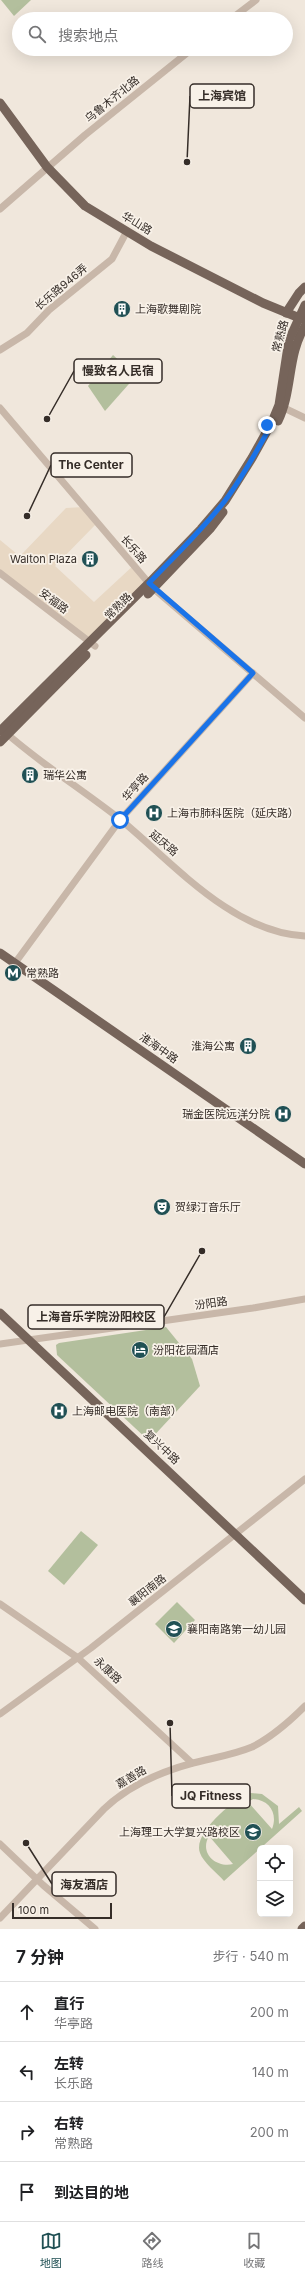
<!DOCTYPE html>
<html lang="zh">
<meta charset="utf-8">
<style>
:root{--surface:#fff;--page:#f2f2f2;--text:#202124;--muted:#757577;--line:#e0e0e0;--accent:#205054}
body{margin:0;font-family:Inter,"Noto Sans SC",sans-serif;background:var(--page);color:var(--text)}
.controls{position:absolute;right:12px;bottom:12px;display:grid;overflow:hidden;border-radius:6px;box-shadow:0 4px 16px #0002}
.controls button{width:36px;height:36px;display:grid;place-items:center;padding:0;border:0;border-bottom:1px solid var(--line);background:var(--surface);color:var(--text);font:20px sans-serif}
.scale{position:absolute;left:12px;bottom:10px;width:100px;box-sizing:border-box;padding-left:4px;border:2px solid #352d28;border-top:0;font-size:11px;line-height:14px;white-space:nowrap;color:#352d28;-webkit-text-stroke:3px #f8f1e8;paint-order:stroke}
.stop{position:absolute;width:12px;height:12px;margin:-9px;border:3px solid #1a73e8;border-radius:50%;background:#fff}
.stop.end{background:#1a73e8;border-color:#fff;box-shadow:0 1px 4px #0008}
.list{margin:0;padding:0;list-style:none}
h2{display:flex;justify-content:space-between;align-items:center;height:52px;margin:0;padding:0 16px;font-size:17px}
h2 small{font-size:13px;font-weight:400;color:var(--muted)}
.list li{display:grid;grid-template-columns:26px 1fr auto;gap:12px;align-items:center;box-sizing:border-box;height:60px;padding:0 16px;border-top:1px solid var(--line)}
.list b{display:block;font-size:15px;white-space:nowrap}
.list p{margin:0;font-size:13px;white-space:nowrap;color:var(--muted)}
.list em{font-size:13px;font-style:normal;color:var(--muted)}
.icon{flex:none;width:22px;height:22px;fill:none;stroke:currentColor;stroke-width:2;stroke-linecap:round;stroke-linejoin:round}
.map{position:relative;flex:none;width:305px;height:1929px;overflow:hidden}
.search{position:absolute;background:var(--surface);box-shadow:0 4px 16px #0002;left:12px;right:12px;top:12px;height:44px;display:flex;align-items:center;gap:10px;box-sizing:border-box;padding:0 14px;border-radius:22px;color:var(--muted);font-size:15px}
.sheet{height:292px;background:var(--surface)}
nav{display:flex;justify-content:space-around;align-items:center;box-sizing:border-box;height:56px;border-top:1px solid var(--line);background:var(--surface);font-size:11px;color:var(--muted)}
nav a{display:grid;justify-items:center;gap:2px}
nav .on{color:var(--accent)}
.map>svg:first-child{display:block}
.green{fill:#b3bf9d;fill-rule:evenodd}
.plaza{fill:#e8d8c4}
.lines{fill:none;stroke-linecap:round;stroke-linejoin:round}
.minor{stroke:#c8b7a9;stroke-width:7}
.major{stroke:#76645a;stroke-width:9}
.route{stroke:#1a73e8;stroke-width:5}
.labels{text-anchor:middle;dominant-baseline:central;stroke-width:3.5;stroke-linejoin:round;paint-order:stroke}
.street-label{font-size:11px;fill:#352d28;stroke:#f8f1e8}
.poi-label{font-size:11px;fill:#352d28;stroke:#f8f1e8;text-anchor:start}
.leader{fill:none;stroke:#352d28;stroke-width:1.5}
.callout-dot{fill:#352d28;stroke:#f8f1e8;stroke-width:1.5}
.callout{fill:#f8f1e8;stroke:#352d28;stroke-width:1.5}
.callout-label{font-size:12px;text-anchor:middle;font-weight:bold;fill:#352d28}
</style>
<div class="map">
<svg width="305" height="1929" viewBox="0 0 305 1929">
<rect width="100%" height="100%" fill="#f0e7dc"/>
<g class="green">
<polygon points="1,0 31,0 14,16"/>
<polygon points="113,355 136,376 105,411 88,386"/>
<polygon points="166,1327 192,1359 200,1386 149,1441 57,1355 56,1345 59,1343"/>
<polygon points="81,1531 98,1545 64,1585 48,1571"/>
<polygon points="177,1602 195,1620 174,1643 155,1624"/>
<path d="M251,1793L262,1794L278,1806L279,1824L299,1807L302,1811L224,1881C217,1873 203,1862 200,1853C192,1833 235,1798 251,1793ZM253,1799C270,1800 278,1814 272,1829L248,1802ZM209,1836L233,1864C216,1868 199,1853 209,1836Z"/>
</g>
<polygon class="plaza" points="84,507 97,523 55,566 94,602 134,565 148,584 91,641 0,573 0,540 17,554 22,554 66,508"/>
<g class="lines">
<g class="minor">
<polyline points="231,19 256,0"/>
<polyline points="0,209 85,135 192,49"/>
<polyline points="0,350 27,333 49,310 112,259 127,231"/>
<polyline points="280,406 305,418"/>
<polyline points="0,408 153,588 305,718"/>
<polyline points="0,573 95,646"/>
<path d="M5,732C41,764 83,790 121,820C173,863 233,933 305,936"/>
<polyline points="15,963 120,820 253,673"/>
<polyline points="0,1344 253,1308 305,1299"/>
<polyline points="0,1604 78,1658 192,1763"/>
<polyline points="0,1714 91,1648 305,1479"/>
<polyline points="0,1844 43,1885 95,1929"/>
<path d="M0,1918L104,1809C129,1785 160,1772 193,1763C212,1758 233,1755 252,1747C272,1737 290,1721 305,1706"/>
</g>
<g class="major">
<polyline points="0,103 47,167 85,206 151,246 263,303 302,319"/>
<polyline points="286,313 299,293 305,287"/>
<path d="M278,421C293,390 287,355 305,326"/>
<polyline points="148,594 210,529 223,512"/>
<polyline points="0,731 149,583 201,529 225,501 252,458 272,422 279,405 289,340 305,305"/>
<polyline points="0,742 86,655"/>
<polyline points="0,953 305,1164"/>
<polyline points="0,1313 305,1600"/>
<polyline points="302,1929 305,1926"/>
</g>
</g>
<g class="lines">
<path class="route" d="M120,820L253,673L149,583C175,556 201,531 224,502C241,480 255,454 269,429L267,425"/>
</g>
<defs>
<g id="building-disc" transform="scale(0.9)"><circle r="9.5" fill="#205054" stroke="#f8f1e8"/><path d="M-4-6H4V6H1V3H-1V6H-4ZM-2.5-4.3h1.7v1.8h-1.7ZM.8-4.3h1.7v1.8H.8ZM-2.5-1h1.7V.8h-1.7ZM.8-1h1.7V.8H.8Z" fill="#fff"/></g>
<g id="hospital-disc" transform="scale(0.9)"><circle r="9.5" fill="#205054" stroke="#f8f1e8"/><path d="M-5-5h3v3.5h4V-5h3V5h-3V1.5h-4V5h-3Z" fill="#fff"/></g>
<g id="metro-disc" transform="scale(0.9)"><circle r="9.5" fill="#205054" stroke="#f8f1e8"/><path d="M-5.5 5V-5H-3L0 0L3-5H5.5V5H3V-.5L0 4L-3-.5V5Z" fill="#fff"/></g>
<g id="theatre-disc" transform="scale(0.9)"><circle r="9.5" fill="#205054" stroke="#f8f1e8"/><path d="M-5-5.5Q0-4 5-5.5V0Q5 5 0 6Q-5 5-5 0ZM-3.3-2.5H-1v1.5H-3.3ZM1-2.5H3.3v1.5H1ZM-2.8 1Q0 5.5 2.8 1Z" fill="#fff"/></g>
<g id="hotel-disc" transform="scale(0.9)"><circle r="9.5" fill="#205054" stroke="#f8f1e8"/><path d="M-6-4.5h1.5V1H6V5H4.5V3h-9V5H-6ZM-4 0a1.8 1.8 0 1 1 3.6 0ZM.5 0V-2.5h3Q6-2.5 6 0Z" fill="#fff"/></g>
<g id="school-disc" transform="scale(0.9)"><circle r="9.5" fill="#205054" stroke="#f8f1e8"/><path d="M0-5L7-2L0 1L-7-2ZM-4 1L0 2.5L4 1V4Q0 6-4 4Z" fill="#fff"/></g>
</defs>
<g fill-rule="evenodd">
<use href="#building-disc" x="122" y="309"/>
<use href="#building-disc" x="90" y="559"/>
<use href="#building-disc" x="30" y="775"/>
<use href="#hospital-disc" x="154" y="813"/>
<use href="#metro-disc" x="13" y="973"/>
<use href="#building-disc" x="248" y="1046"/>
<use href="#hospital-disc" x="283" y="1114"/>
<use href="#theatre-disc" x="162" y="1207"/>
<use href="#hotel-disc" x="140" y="1350"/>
<use href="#hospital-disc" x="59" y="1411"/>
<use href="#school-disc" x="174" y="1629"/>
<use href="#school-disc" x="253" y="1832"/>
</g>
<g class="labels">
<g class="street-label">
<text transform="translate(112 99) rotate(-39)">乌鲁木齐北路</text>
<text transform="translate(137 223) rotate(31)">华山路</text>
<text transform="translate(61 287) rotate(-40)">长乐路946弄</text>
<text transform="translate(280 336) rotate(-75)">常熟路</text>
<text transform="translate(134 549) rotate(49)">长乐路</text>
<text transform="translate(54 601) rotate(37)">安福路</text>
<text transform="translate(118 606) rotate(-45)">常熟路</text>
<text transform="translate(135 787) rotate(-48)">华亭路</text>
<text transform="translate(164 843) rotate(40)">延庆路</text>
<text transform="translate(159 1048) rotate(35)">淮海中路</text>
<text transform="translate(211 1303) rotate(-8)">汾阳路</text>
<text transform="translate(162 1447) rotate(43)">复兴中路</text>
<text transform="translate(147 1590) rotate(-38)">襄阳南路</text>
<text transform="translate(108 1670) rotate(43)">永康路</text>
<text transform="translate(131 1777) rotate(-30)">嘉善路</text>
</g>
<g class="poi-label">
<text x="135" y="309">上海歌舞剧院</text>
<text x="77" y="559" text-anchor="end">Walton Plaza</text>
<text x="43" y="775">瑞华公寓</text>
<text x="167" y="813">上海市肺科医院（延庆路）</text>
<text x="26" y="973">常熟路</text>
<text x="235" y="1046" text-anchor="end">淮海公寓</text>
<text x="270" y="1114" text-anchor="end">瑞金医院远洋分院</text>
<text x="175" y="1207">贺绿汀音乐厅</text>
<text x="153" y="1350">汾阳花园酒店</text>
<text x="72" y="1411">上海邮电医院（南部）</text>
<text x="187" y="1629">襄阳南路第一幼儿园</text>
<text x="240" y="1832" text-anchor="end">上海理工大学复兴路校区</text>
</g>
</g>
<path class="leader" d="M187 162L190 96M47 419L74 371M27 516L51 465M202 1251L164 1317M170 1723L172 1796M26 1843L52 1884"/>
<g class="callout-dot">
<circle cx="187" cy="162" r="4"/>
<circle cx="47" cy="419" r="4"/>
<circle cx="27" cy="516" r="4"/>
<circle cx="202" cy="1251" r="4"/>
<circle cx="170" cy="1723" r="4"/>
<circle cx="26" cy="1843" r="4"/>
</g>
<g class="callout">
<rect x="190" y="84" width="64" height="24" rx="4"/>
<rect x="74" y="359" width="88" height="24" rx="4"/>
<rect x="51" y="453" width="81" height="24" rx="4"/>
<rect x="28" y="1305" width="136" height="24" rx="4"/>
<rect x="172" y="1784" width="78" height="24" rx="4"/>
<rect x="52" y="1872" width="64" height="24" rx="4"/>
</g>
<g class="callout-label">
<text x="222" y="100">上海宾馆</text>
<text x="118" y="375">慢致名人民宿</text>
<text x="91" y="469">The Center</text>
<text x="96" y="1321">上海音乐学院汾阳校区</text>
<text x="211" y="1800">JQ Fitness</text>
<text x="84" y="1889">海友酒店</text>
</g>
</svg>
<div class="controls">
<button><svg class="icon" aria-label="locate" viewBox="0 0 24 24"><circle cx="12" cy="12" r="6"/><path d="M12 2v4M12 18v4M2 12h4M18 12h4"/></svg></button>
<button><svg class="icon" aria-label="layers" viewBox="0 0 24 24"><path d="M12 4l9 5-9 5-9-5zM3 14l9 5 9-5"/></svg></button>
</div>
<div class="scale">100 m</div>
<div class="stop" style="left:120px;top:820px"></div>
<div class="stop end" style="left:267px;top:425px"></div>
<div class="search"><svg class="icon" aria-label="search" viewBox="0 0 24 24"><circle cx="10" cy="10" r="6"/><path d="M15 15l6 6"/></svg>搜索地点</div>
</div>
<section class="sheet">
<h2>7 分钟<small>步行 · 540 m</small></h2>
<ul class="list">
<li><svg class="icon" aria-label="ahead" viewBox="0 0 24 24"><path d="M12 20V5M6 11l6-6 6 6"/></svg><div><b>直行</b><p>华亭路</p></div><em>200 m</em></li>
<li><svg class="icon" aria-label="left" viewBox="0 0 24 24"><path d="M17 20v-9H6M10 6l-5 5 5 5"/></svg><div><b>左转</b><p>长乐路</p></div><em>140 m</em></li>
<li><svg class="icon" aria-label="right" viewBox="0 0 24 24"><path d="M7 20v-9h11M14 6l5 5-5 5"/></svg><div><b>右转</b><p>常熟路</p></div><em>200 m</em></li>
<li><svg class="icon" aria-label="arrive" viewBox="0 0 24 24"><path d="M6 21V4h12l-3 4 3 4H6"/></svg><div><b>到达目的地</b></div></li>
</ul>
</section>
<nav>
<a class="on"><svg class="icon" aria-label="map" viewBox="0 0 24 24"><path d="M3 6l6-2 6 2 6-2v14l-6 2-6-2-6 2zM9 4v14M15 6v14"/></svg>地图</a>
<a><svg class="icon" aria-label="directions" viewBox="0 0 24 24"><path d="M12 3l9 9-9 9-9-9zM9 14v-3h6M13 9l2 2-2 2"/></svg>路线</a>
<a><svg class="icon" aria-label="saved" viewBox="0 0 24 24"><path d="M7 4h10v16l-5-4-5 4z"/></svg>收藏</a>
</nav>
